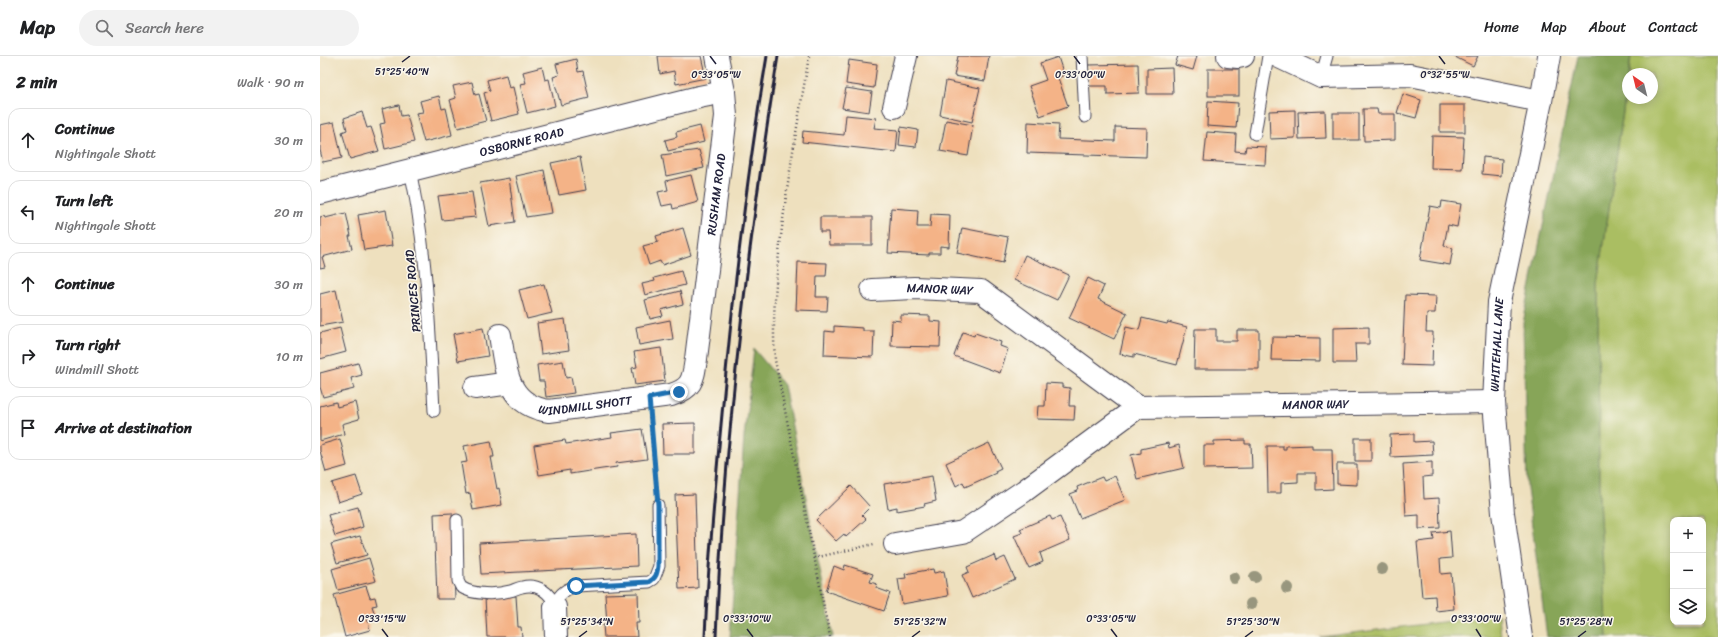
<!DOCTYPE html>
<meta charset="utf-8">
<style>
:root{--surface:#fff;--page:#f2f2f2;--text:#202124;--muted:#757577;--line:#e0e0e0}
body{margin:0;font-family:Sriracha,sans-serif;background:var(--page);color:var(--text)}
.controls{position:absolute;right:12px;bottom:12px;display:grid;overflow:hidden;border-radius:8px;box-shadow:0 2px 10px #0003}
.controls button{width:36px;height:36px;display:grid;place-items:center;padding:0;border:0;border-bottom:1px solid var(--line);background:var(--surface);color:var(--text);font:20px sans-serif}
.compass{position:absolute;left:1302px;top:12px;width:36px;height:36px;border-radius:50%;background:var(--surface);box-shadow:0 2px 10px #0003;rotate:325deg}
.stop{position:absolute;width:12px;height:12px;margin:-9px;border:3px solid #1f6fb2;border-radius:50%;background:#fff}
.stop.end{background:#1f6fb2;border-color:#fff;box-shadow:0 1px 4px #0008}
.list{margin:0;padding:0;list-style:none}
h2{display:flex;justify-content:space-between;align-items:center;height:52px;margin:0;padding:0 16px;font-size:17px}
h2 small{font-size:13px;font-weight:400;color:var(--muted)}
.list li{display:grid;grid-template-columns:26px 1fr auto;gap:12px;align-items:center;box-sizing:border-box;height:64px;margin:0 8px 8px;padding:0 8px;border:1px solid var(--line);border-radius:12px}
.list b{display:block;font-size:15px;white-space:nowrap}
.list p{margin:0;font-size:13px;white-space:nowrap;color:var(--muted)}
.list em{font-size:13px;font-style:normal;color:var(--muted)}
.icon{flex:none;width:22px;height:22px;fill:none;stroke:currentColor;stroke-width:2;stroke-linecap:round;stroke-linejoin:round}
.map{position:relative;flex:none;width:1398px;height:581px;overflow:hidden}
header{display:flex;align-items:center;gap:24px;box-sizing:border-box;height:56px;padding:0 20px;background:var(--surface);border-bottom:1px solid var(--line)}
header strong{font-size:19px}
nav{display:flex;gap:22px;margin-inline-start:auto;font-size:14px}
.search{width:280px;height:36px;background:var(--page);display:flex;align-items:center;gap:10px;box-sizing:border-box;padding:0 14px;border-radius:22px;color:var(--muted);font-size:15px}
main{display:flex}
aside{flex:1;background:var(--surface)}
.map>svg:first-child{display:block}
.green{fill:#aabe62;stroke:#66704e;fill-rule:evenodd}
.forest{fill:#87a558;stroke:#54644a}
.building{fill:#f4b387}
.lines{fill:none;stroke-linecap:round;stroke-linejoin:round}
.lane-casing{stroke:#413e4f;stroke-width:13}
.street-casing{stroke:#413e4f;stroke-width:24}
.path{stroke:#413e4f;stroke-width:2.5;stroke-dasharray:1 3;stroke-linecap:butt}
.lane{stroke:#fff;stroke-width:11}
.street{stroke:#fff;stroke-width:22}
.rail{stroke:#22223b;stroke-width:3}
.tree{fill:#98967e}
.route{stroke:#1f6fb2;stroke-width:5}
.ticks{fill:none;stroke:#22223b;stroke-width:1.5}
.labels{text-anchor:middle;dominant-baseline:central;stroke-width:3;stroke-linejoin:round;paint-order:stroke}
.street-label{font-size:12px;fill:#22223b;stroke:#fbf7ec}
.ticks-label{font-size:10px;text-anchor:middle;fill:#22223b;stroke:#fbf7ec;stroke-width:3;stroke-linejoin:round;paint-order:stroke}
</style>
<header>
<strong>Map</strong>
<div class="search"><svg class="icon" aria-label="search" viewBox="0 0 24 24"><circle cx="10" cy="10" r="6"/><path d="M15 15l6 6"/></svg>Search here</div>
<nav><a>Home</a><a>Map</a><a>About</a><a>Contact</a></nav>
</header>
<main>
<aside>
<h2>2 min<small>Walk · 90 m</small></h2>
<ul class="list">
<li><svg class="icon" aria-label="ahead" viewBox="0 0 24 24"><path d="M12 20V5M6 11l6-6 6 6"/></svg><div><b>Continue</b><p>Nightingale Shott</p></div><em>30 m</em></li>
<li><svg class="icon" aria-label="left" viewBox="0 0 24 24"><path d="M17 20v-9H6M10 6l-5 5 5 5"/></svg><div><b>Turn left</b><p>Nightingale Shott</p></div><em>20 m</em></li>
<li><svg class="icon" aria-label="ahead" viewBox="0 0 24 24"><path d="M12 20V5M6 11l6-6 6 6"/></svg><div><b>Continue</b></div><em>30 m</em></li>
<li><svg class="icon" aria-label="right" viewBox="0 0 24 24"><path d="M7 20v-9h11M14 6l5 5-5 5"/></svg><div><b>Turn right</b><p>Windmill Shott</p></div><em>10 m</em></li>
<li><svg class="icon" aria-label="arrive" viewBox="0 0 24 24"><path d="M6 21V4h12l-3 4 3 4H6"/></svg><div><b>Arrive at destination</b></div></li>
</ul>
</aside>
<div class="map">
<svg width="1398" height="581" viewBox="0 0 1398 581">
<rect width="100%" height="100%" fill="#fbf7ec"/>
<filter id="ink" filterUnits="userSpaceOnUse"><feTurbulence type="fractalNoise" baseFrequency=".025" numOctaves="2"/><feDisplacementMap in="SourceGraphic" scale="8" xChannelSelector="R" yChannelSelector="G"/><feConvolveMatrix kernelMatrix="1 2 1 2 8 2 1 2 1" color-interpolation-filters="sRGB"/></filter>
<filter id="wash" filterUnits="userSpaceOnUse"><feTurbulence type="fractalNoise" baseFrequency=".012" numOctaves="4" result="noise"/><feDisplacementMap in="SourceGraphic" scale="16" xChannelSelector="R" yChannelSelector="G"/><feGaussianBlur stdDeviation="0.9" result="paint"/><feColorMatrix in="noise" values="0 0 0 0 0 0 0 0 0 0 0 0 0 0 0 0 0 1.4 0 .05"/><feComposite in="paint" operator="in"/></filter>
<g filter="url(#wash)">
<rect width="100%" height="100%" fill="#eee0be"/>
<g class="green">
<path d="M1311,0H1398V581H1287L1279,444L1278,228L1308,22V42H1332V18H1309ZM1353,464H1383V566H1353Z"/>
<polygon points="1179,559 1181,581 1000,581"/>
</g>
<g class="forest">
<polygon points="1258,0 1311,0 1278,228 1279,444 1287,581 1227,581 1207,433 1203,267"/>
<polygon points="434,293 464,329 513,581 410,581 424,381"/>
</g>
<g id="blocks">
<g class="building">
<polygon points="338,0 381,0 386,22 356,28 354,15 340,18"/>
<polygon points="638,0 669,0 665,25 634,20"/>
<polygon points="858,0 877,0 873,14 855,9"/>
<polygon points="1133,0 1158,0 1153,10"/>
<polygon points="738,1 744,19 738,22 748,50 720,60 709,30 726,24 720,7"/>
<polygon points="256,3 258,16 263,15 269,42 241,49 233,21 239,19 236,8"/>
<polygon points="529,4 557,8 554,32 526,28"/>
<polygon points="818,8 819,37 787,38 787,30 769,30 768,9"/>
<polygon points="222,11 225,24 229,23 235,50 207,57 200,28 206,27 203,16"/>
<polygon points="852,12 853,38 827,38 827,13"/>
<rect x="888" y="13" width="31" height="27"/>
<polygon points="186,19 189,32 193,31 199,58 171,65 164,37 170,35 167,24"/>
<polygon points="626,25 660,32 652,66 620,59"/>
<polygon points="152,26 155,39 159,38 166,65 138,72 130,44 136,42 133,30"/>
<polygon points="526,32 552,36 549,56 522,52"/>
<polygon points="1083,38 1101,44 1096,62 1077,57"/>
<polygon points="119,40 122,53 126,52 132,79 104,86 96,57 103,56 100,45"/>
<polygon points="888,45 918,47 916,72 887,70"/>
<polygon points="79,49 81,60 87,59 94,86 65,93 60,68 65,67 62,53"/>
<rect x="1120" y="49" width="25" height="27"/>
<polygon points="1043,53 1057,53 1058,58 1075,58 1075,84 1044,85"/>
<polygon points="975,54 975,82 950,83 949,55"/>
<polygon points="1005,55 1006,82 979,83 978,56"/>
<polygon points="42,56 47,72 51,71 59,95 30,103 22,76 27,74 24,62"/>
<rect x="1013" y="57" width="26" height="27"/>
<polygon points="526,59 556,62 554,72 578,74 576,96 482,86 483,75 524,79"/>
<polygon points="626,64 653,69 648,100 620,95"/>
<polygon points="14,66 22,102 3,106 0,94 0,69"/>
<polygon points="708,66 739,68 738,83 795,85 795,71 827,72 826,101 707,97"/>
<polygon points="380,70 384,86 348,95 345,84 357,81 356,76"/>
<polygon points="581,71 598,74 596,91 579,89"/>
<polygon points="887,76 916,78 915,95 925,96 926,90 946,91 945,109 884,105"/>
<polygon points="1112,80 1144,81 1142,113 1111,112"/>
<polygon points="379,94 384,112 346,120 342,99"/>
<polygon points="260,101 266,134 239,139 231,107"/>
<polygon points="1163,101 1182,103 1181,120 1162,118"/>
<polygon points="224,114 232,157 206,161 196,120"/>
<polygon points="371,119 378,146 353,153 352,148 342,150 338,136 348,134 346,125"/>
<polygon points="189,122 195,166 169,170 160,127"/>
<polygon points="152,136 156,161 122,164 118,140"/>
<polygon points="1122,145 1141,148 1137,171 1128,169 1126,179 1124,190 1133,192 1130,209 1100,204 1110,150 1121,152"/>
<polygon points="571,152 598,154 597,171 610,171 611,158 630,159 629,191 620,190 620,197 609,197 609,199 568,197"/>
<polygon points="66,154 72,190 44,194 38,159"/>
<polygon points="26,157 31,180 29,180 32,193 2,201 5,211 0,212 0,161 4,160 5,162"/>
<polygon points="500,161 552,161 552,189 509,189 508,176 500,176"/>
<polygon points="363,172 371,199 342,209 340,205 329,209 323,190 338,186 336,180"/>
<polygon points="642,172 688,181 683,207 637,197"/>
<polygon points="705,199 749,219 737,244 694,224"/>
<polygon points="478,206 507,207 506,220 497,220 496,241 508,241 507,255 476,254"/>
<polygon points="361,215 365,229 325,239 322,228 335,225 334,222"/>
<polygon points="768,222 784,230 778,243 807,257 794,283 749,262"/>
<polygon points="224,228 232,257 207,263 199,234"/>
<polygon points="16,234 23,266 0,270 0,238"/>
<polygon points="360,235 363,248 341,254 343,260 330,263 325,244"/>
<polygon points="1085,239 1116,240 1115,257 1107,257 1106,276 1113,276 1112,310 1082,309"/>
<polygon points="581,259 610,260 610,265 621,266 620,291 571,290 572,264 581,265"/>
<polygon points="822,262 847,268 848,266 867,271 857,309 814,298 814,301 800,298 806,271 819,274"/>
<polygon points="245,263 249,294 221,298 217,267"/>
<polygon points="350,264 353,283 319,289 316,271"/>
<polygon points="514,270 543,272 543,275 554,275 553,301 504,299 505,275 514,276"/>
<polygon points="1049,271 1049,288 1035,288 1036,307 1013,307 1013,272"/>
<polygon points="20,272 26,296 0,303 0,277"/>
<polygon points="163,272 168,300 138,305 133,278"/>
<polygon points="875,273 896,273 896,285 917,285 917,274 939,274 939,313 874,313"/>
<polygon points="643,276 654,280 655,277 681,286 680,290 688,293 680,317 634,300"/>
<polygon points="952,281 1000,282 1000,305 951,304"/>
<polygon points="341,292 345,325 315,329 312,312 317,311 314,296"/>
<polygon points="243,305 246,322 251,321 254,337 226,341 224,325 219,325 217,309"/>
<polygon points="38,307 42,319 31,322 34,333 3,341 0,331 0,317"/>
<polygon points="726,327 742,328 742,331 750,332 749,350 755,350 754,364 717,363 718,350 725,350"/>
<polygon points="16,346 17,351 35,346 39,363 22,368 24,378 0,385 0,350"/>
<polygon points="375,367 375,398 343,398 342,368"/>
<polygon points="322,373 327,403 296,407 297,411 282,413 250,418 250,414 219,419 214,389 245,384 246,388 292,381 291,377"/>
<polygon points="1094,378 1094,386 1112,385 1113,399 1071,401 1070,379"/>
<rect x="1035" y="382" width="16" height="23"/>
<polygon points="20,383 27,410 6,416 0,395 0,389"/>
<polygon points="925,384 925,388 931,388 932,412 884,413 884,389 894,389 894,385"/>
<polygon points="171,385 174,401 171,401 177,433 179,432 182,449 153,454 150,437 146,438 141,407 147,406 144,390"/>
<polygon points="669,387 681,412 675,415 676,417 645,431 643,426 636,430 626,407"/>
<polygon points="848,387 849,392 859,389 864,412 817,423 811,399 821,397 821,393"/>
<polygon points="992,389 992,393 1012,393 1013,433 996,434 996,417 978,417 978,426 961,427 961,437 948,437 947,390 963,390 963,393 966,393 966,390"/>
<polygon points="1112,406 1112,420 1103,421 1104,443 1119,442 1120,472 1099,473 1099,459 1086,460 1083,408"/>
<polygon points="1017,408 1037,408 1037,429 1017,428"/>
<polygon points="36,420 42,438 18,446 12,427"/>
<polygon points="612,420 616,445 604,448 605,450 577,455 577,451 568,453 564,428"/>
<polygon points="795,420 805,444 760,462 750,438 758,435 757,431 782,421 784,425"/>
<polygon points="531,430 550,451 542,459 546,463 526,481 524,478 516,485 496,464"/>
<polygon points="375,438 378,532 359,533 355,439"/>
<polygon points="38,451 43,471 15,480 8,459"/>
<polygon points="132,457 135,543 117,543 114,458"/>
<polygon points="730,460 732,464 740,461 750,484 720,497 723,506 709,512 694,480 702,477 700,473"/>
<polygon points="1130,475 1132,502 1120,503 1121,518 1131,517 1134,553 1116,555 1115,540 1102,541 1097,486 1114,484 1113,477"/>
<polygon points="316,478 317,510 161,518 159,487"/>
<polygon points="40,480 47,499 17,507 11,488"/>
<polygon points="674,499 676,505 685,501 695,523 652,542 642,519 649,516 647,511"/>
<polygon points="49,502 56,525 18,534 12,513"/>
<polygon points="525,509 553,518 550,526 557,528 556,532 570,537 564,555 506,535 514,510 524,514"/>
<polygon points="613,513 614,517 624,515 628,540 582,548 578,523 586,522 585,518"/>
<polygon points="46,530 50,542 55,541 57,549 52,550 55,559 47,562 50,574 25,581 14,539"/>
<polygon points="318,537 319,567 316,567 317,581 284,581 283,569 287,569 285,538"/>
<polygon points="196,540 198,571 201,571 202,581 167,581 165,541"/>
</g>
</g>
</g>
<g filter="url(#ink)">
<use href="#blocks" fill-opacity="0" stroke="#413e4f" stroke-width="1"/>
<g class="lines">
<g class="lane-casing">
<g id="lane">
<polyline points="762,0 765,61"/>
<polyline points="1001,21 1007,0"/>
<polyline points="935,78 948,0"/>
<path d="M90,114C107,193 110,275 114,355"/>
<path d="M137,464L138,525L141,531C153,539 176,539 190,535C194,534 197,532 202,531C217,527 231,536 235,551"/>
<path d="M235,551C237,539 245,533 256,530L329,526L334,523L339,510L338,449"/>
</g>
</g>
<g class="street-casing">
<g id="street">
<polyline points="908,0 918,1 923,0"/>
<polyline points="957,0 1001,21 1090,19 1221,45"/>
<polyline points="574,51 586,0"/>
<path id="s1" d="M0,137L379,41L404,36"/>
<path id="s2" d="M552,234L594,232L661,235L818,351L1174,346"/>
<path id="s3" d="M180,279C186,314 186,349 229,355L351,339C373,332 373,323 376,303L406,60L404,36L397,0"/>
<polyline points="155,332 190,327"/>
<polyline points="575,488 643,476 704,435 818,351"/>
<polyline points="235,551 236,581"/>
<path id="s4" d="M1201,581L1183,457L1174,346L1179,246L1221,45L1229,0"/>
</g>
</g>
<g class="path">
<path d="M489,0C479,60 468,120 461,180C456,222 452,262 455,304L510,581"/>
<polyline points="330,362 337,435"/>
<polyline points="494,502 554,488"/>
</g>
<use href="#lane" class="lane"/>
<use href="#street" class="street"/>
<g class="rail">
<path d="M385,581C388,506 395,432 402,358C413,238 427,118 447,0"/>
<path d="M396,581C404,387 427,192 458,0"/>
</g>
</g>
<g class="tree">
<circle cx="1062" cy="513" r="6"/>
<circle cx="935" cy="521" r="6"/>
<circle cx="914" cy="522" r="6"/>
<circle cx="967" cy="532" r="6"/>
<circle cx="931" cy="548" r="6"/>
</g>
</g>
<g class="lines" filter="url(#ink)">
<path class="route" d="M256,530L329,526C336,522 337,518 338,510V449L329,342L359,336"/>
</g>
<path class="ticks" d="M390,0L396,8M754,0L760,8M1119,0L1125,8M82,6L90,0M62,573L68,581M427,573L433,581M791,573L797,581M1156,573L1161,581M259,581L267,575M592,581L600,575M925,581L933,575M1258,581L1266,575"/>
<g class="labels">
<g class="street-label">
<text stroke="none"><textPath href="#s1" startOffset="208">OSBORNE ROAD</textPath></text>
<text stroke="none"><textPath href="#s3" startOffset="436">RUSHAM ROAD</textPath></text>
<text stroke="none"><textPath href="#s2" startOffset="68">MANOR WAY</textPath></text>
<text transform="translate(93 235) rotate(-95)">PRINCES ROAD</text>
<text stroke="none"><textPath href="#s4" startOffset="294">WHITEHALL LANE</textPath></text>
<text stroke="none"><textPath href="#s3" startOffset="136">WINDMILL SHOTT</textPath></text>
<text stroke="none"><textPath href="#s2" startOffset="482">MANOR WAY</textPath></text>
</g>
</g>
<g class="ticks-label">
<text x="82" y="19">51°25'40"N</text>
<text x="396" y="22">0°33'05"W</text>
<text x="760" y="22">0°33'00"W</text>
<text x="1125" y="22">0°32'55"W</text>
<text x="62" y="566">0°33'15"W</text>
<text x="427" y="566">0°33'10"W</text>
<text x="791" y="566">0°33'05"W</text>
<text x="1156" y="566">0°33'00"W</text>
<text x="267" y="569">51°25'34"N</text>
<text x="600" y="569">51°25'32"N</text>
<text x="933" y="569">51°25'30"N</text>
<text x="1266" y="569">51°25'28"N</text>
</g>
</svg>
<div class="controls">
<button>+</button>
<button>−</button>
<button><svg class="icon" aria-label="layers" viewBox="0 0 24 24"><path d="M12 4l9 5-9 5-9-5zM3 14l9 5 9-5"/></svg></button>
</div>
<svg class="compass" viewBox="-18 -18 36 36"><path d="M0-13l5 13h-10z" fill="#e53935"/><path d="M0 13l5-13h-10z" fill="#757577"/></svg>
<div class="stop" style="left:256px;top:530px"></div>
<div class="stop end" style="left:359px;top:336px"></div>
</div>
</main>
